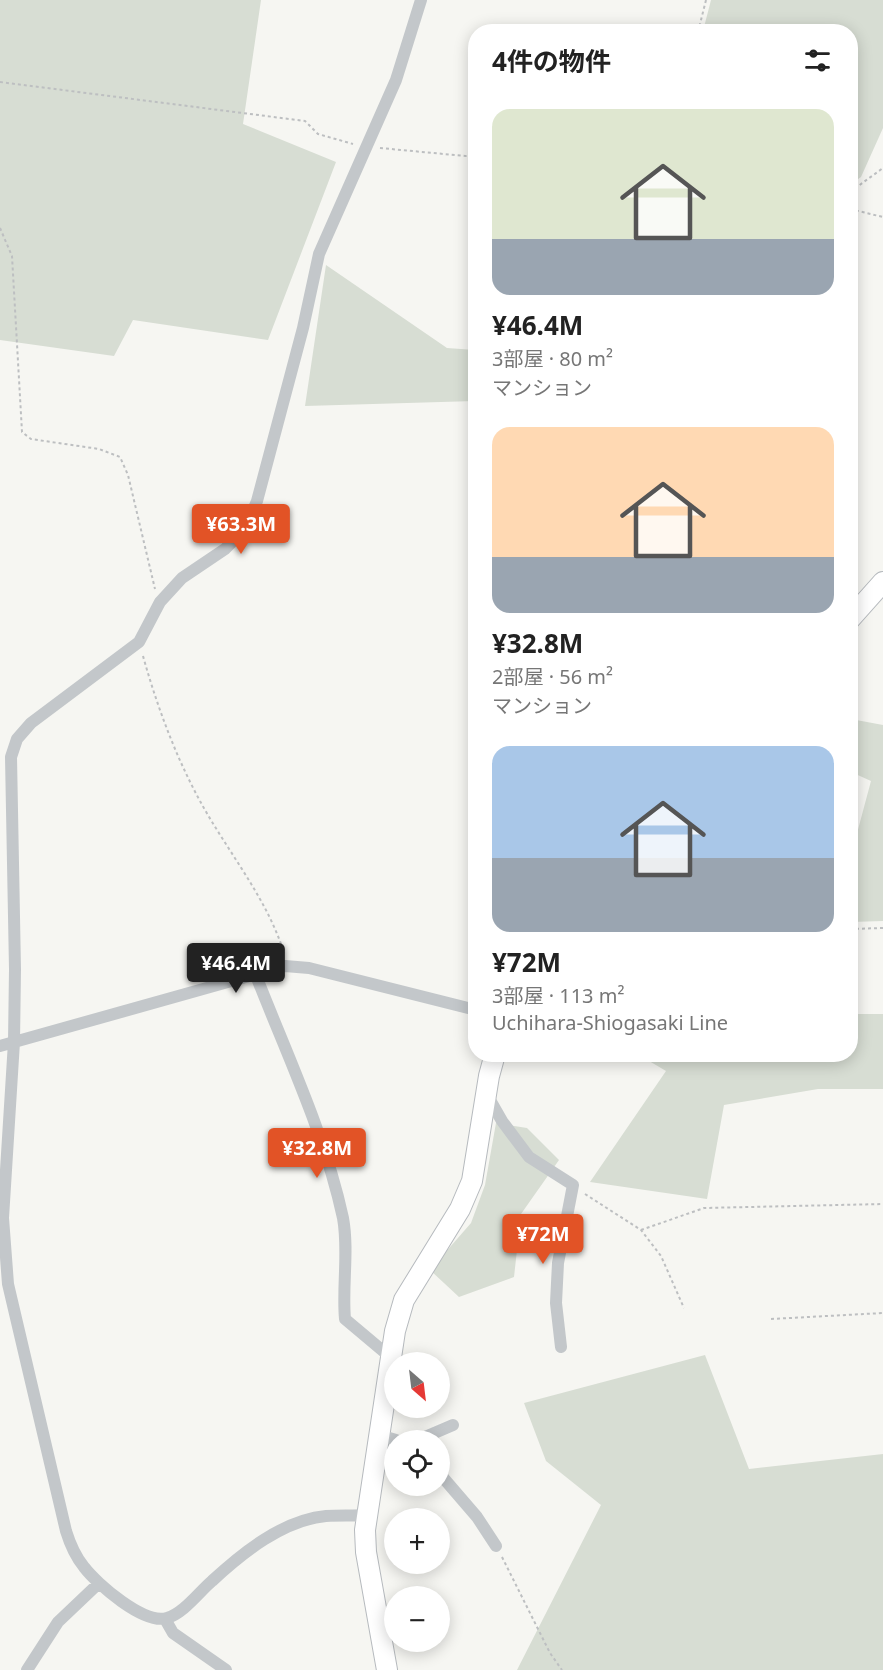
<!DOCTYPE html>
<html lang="ja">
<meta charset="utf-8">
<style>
body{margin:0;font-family:"Noto Sans","Noto Sans JP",sans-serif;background:#f2f2f2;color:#222;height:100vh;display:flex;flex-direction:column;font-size:22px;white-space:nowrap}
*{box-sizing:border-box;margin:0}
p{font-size:20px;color:#767676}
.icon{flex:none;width:33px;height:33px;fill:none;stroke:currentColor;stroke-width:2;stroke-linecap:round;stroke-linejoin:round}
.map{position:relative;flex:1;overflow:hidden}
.sheet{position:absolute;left:468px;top:24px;width:390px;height:1038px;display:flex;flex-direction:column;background:#fff;border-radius:24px;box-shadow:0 3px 15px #0003}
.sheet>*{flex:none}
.needle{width:39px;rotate:152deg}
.buttons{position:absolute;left:384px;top:1352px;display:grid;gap:12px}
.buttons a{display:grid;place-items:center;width:66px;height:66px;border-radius:50%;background:#fff;box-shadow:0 3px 15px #0003;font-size:30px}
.price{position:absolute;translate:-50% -51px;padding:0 14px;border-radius:6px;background:#e25326;color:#fff;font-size:20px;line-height:39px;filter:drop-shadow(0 2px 3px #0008)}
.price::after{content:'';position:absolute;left:50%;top:36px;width:18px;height:14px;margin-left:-9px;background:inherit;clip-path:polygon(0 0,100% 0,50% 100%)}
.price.current{background:#222;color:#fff}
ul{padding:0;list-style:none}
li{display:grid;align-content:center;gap:12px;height:318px;padding:0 24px}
li span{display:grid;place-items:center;height:186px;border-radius:18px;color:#555}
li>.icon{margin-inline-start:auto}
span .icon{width:108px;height:108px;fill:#fffc;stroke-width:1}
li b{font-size:26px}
h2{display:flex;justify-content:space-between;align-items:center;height:72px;padding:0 24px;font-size:26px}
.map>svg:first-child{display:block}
</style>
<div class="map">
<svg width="883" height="1670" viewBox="0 0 883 1670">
<rect width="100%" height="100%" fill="#f6f6f2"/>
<!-- green -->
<path fill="#d7ddd3" d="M0,0H261L243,124L336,162L268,340L133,320L114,356L0,340Z
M711,0H883V128L861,177L851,184L850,32L703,31Z
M326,265L447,348L475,350V401L305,406Z
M851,719L883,725V921L851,922V837H856L871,781L851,772Z
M851,1014H883V1089H818L724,1105L707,1199L590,1182L666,1071L639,1055L850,1054Z
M496,1123L527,1128L559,1160L521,1214L514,1277L459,1297L430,1270L471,1223L485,1185Z
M705,1355L749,1469L883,1454V1670H517L601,1505L546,1461L524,1403Z"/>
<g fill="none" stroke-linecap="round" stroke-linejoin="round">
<defs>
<path id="primary" d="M850,619L883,582
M387,1670L366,1552L365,1530L395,1331L404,1300L460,1209L472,1181L489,1076L495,1054"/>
</defs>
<!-- primary casing -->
<use href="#primary" stroke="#b6babe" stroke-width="22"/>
<!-- path -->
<path stroke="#bdbfc1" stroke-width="2" stroke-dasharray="3 3" stroke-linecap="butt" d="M698,32L706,0
M0,82L305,121L318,134L353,144
M380,148L476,157
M850,192L883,168
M850,209L883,217
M0,228L12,256L22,432L31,439L99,449L120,457L128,475L155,589
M143,656C157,706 175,755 200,801C227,851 267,898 284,953
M850,929L883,928
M585,1194L641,1230L661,1256L684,1308
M641,1230L704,1208L883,1204
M771,1319L883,1313
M502,1557L550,1653L562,1670"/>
<!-- minor -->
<path stroke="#c3c7ca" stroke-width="12" d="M255,973C286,1053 325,1134 343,1218C349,1251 342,1286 345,1319L389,1356
M0,1046L285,966L309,968L476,1010
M486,1093L502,1121L529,1157L573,1185L558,1263L556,1303L561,1347
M379,1435L396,1440
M418,1440L453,1425
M440,1474L477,1517L496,1546
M367,1515C353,1516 339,1515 326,1516C283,1520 242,1553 212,1581C199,1592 184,1613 167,1618C144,1625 97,1584 84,1567C75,1556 70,1544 66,1531L8,1284L3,1218L14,1042L15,969L11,757L17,739L31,723L139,642L160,602L182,578L225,549L245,529L257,501L303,328L319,254L396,80L421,0
M165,1619L173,1633L226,1670
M27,1670L58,1622L98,1584"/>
<!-- primary -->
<use href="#primary" stroke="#fff" stroke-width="20"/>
</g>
</svg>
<div class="buttons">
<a><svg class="needle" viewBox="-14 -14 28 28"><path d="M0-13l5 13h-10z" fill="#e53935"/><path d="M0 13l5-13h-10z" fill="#767676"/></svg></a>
<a><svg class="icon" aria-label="locate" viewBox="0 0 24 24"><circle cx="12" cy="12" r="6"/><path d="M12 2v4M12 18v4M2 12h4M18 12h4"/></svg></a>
<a>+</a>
<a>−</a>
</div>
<b class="price" style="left:241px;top:555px">¥63.3M</b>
<b class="price current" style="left:236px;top:994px">¥46.4M</b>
<b class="price" style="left:317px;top:1179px">¥32.8M</b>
<b class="price" style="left:543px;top:1265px">¥72M</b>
<section class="sheet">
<h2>4件の物件<svg class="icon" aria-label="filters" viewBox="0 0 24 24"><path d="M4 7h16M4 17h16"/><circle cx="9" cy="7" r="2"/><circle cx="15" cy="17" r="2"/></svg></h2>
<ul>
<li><span style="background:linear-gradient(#dfe7d0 70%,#9aa5b1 0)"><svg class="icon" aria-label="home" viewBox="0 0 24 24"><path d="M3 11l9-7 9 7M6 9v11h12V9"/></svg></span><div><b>¥46.4M</b><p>3部屋 · 80 m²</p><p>マンション</p></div></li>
<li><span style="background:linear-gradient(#ffd9b3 70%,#9aa5b1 0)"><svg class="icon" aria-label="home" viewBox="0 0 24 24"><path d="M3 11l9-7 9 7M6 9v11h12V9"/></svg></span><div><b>¥32.8M</b><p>2部屋 · 56 m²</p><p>マンション</p></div></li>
<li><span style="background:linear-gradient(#a9c7e8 60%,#9aa5b1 0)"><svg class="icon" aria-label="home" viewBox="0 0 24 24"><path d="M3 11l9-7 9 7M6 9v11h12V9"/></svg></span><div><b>¥72M</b><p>3部屋 · 113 m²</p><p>Uchihara-Shiogasaki Line</p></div></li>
</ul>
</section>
</div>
